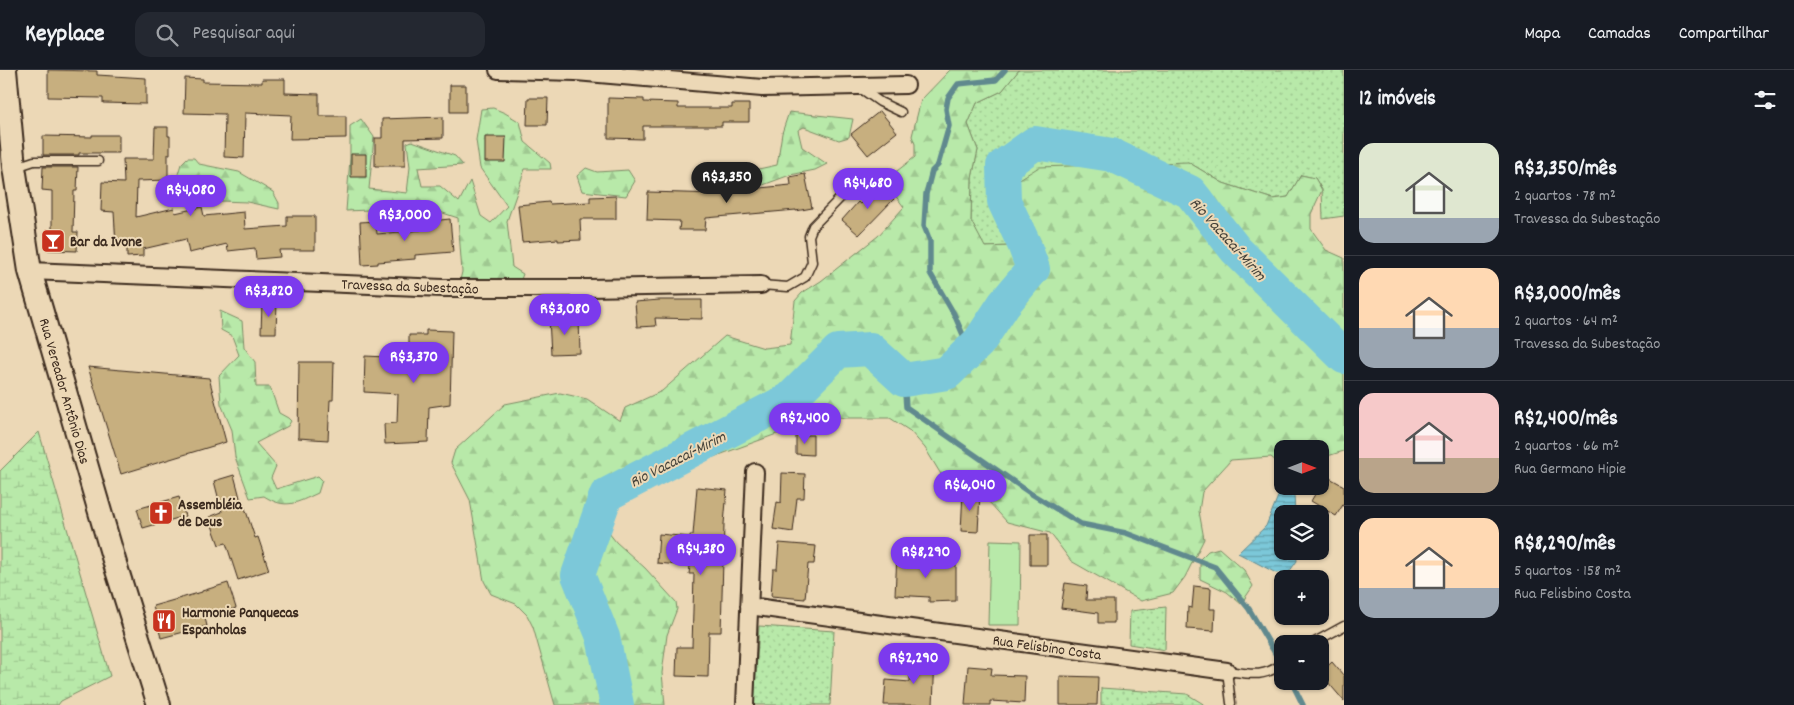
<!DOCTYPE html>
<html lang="pt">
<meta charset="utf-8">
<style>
body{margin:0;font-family:Dekko,sans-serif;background:#242831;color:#f1f3f6;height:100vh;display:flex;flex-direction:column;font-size:19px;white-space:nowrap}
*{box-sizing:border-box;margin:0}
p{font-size:16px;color:#9ea1a6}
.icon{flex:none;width:28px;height:28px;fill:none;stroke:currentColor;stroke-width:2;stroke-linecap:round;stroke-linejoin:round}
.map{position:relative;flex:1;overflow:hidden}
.panel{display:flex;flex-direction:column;background:#171b24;width:450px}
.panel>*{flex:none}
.needle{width:32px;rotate:90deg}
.fabs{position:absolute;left:1274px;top:370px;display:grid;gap:10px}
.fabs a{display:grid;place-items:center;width:55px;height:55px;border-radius:10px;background:#171b24;box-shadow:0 1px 4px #0004;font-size:25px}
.price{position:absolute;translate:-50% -42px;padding:0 11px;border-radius:18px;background:#7c3aed;color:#fff;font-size:16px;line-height:32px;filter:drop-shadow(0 1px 2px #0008)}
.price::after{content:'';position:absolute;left:50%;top:30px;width:15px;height:11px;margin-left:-8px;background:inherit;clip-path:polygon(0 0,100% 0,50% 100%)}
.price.current{background:#222;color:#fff}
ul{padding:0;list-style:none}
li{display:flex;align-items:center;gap:15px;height:125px;padding:0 15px}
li+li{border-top:1px solid #363941}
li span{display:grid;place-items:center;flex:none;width:140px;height:100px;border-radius:15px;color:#555}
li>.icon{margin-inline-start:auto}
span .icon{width:60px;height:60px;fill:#fffc;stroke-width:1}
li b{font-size:21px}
h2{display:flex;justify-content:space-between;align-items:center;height:60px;padding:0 15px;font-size:21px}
header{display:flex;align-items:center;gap:30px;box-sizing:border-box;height:70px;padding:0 25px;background:#171b24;border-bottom:1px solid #363941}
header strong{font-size:24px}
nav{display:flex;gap:28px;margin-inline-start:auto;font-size:18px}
.search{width:350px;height:45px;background:#242831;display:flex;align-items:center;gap:12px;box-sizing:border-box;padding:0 18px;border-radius:15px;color:#9ea1a6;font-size:19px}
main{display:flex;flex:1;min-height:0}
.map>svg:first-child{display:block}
</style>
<header>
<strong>Keyplace</strong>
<div class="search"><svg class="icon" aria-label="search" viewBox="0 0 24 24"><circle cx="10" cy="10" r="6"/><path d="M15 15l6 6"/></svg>Pesquisar aqui</div>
<nav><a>Mapa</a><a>Camadas</a><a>Compartilhar</a></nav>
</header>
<main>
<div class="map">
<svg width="1344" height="635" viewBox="0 0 1344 635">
<defs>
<pattern id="grass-dots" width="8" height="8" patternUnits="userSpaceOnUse" patternTransform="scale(1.25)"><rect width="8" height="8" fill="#b8e9a9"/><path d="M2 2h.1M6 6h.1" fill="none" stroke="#9fc891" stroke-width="1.8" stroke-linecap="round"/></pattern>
<pattern id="forest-firs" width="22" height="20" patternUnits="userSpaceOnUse" patternTransform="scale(1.25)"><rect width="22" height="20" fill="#b8e9a9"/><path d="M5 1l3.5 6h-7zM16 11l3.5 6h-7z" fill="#9fc891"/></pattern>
<pattern id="wetland-marsh" width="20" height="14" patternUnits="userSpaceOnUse" patternTransform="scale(1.25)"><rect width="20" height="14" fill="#b8e9a9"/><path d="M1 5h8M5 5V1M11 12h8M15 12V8" fill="none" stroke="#9fc891"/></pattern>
<pattern id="water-rules" width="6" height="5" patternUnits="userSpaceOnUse" patternTransform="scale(1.25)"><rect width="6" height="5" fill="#7bc8d9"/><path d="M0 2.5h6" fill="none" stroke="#66a3af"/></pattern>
</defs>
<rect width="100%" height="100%" fill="#ecd8b6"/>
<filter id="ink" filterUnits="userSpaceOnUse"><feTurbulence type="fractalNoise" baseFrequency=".02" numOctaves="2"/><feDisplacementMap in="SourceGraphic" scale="10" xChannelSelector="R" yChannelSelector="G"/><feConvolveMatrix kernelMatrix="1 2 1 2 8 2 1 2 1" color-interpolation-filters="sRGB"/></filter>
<g filter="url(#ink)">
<!-- grass -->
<path fill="url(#grass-dots)" stroke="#7a8a64" d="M1019,0H1344V146L1323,149L1322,120L1315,108L1301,105L1288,127L1273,129L1223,113L1188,92L1011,176L984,177L971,151L972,108L978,80L968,54L977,33L1002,21Z
M1166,537L1165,580L1129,574L1130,541Z
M759,556L834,561L830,635H754Z
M1101,618L1187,624L1205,635H1101Z"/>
<!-- forest -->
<path fill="url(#forest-firs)" stroke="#7a8a64" d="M950,0H1019L1002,21L977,33L968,54L978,80L972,108L971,151L985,177L1011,176L997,123L1039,97L1188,92L1223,113L1273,129L1288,127L1301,105L1315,108L1322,120L1311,144V159L1326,180L1344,188V381L1324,387L1320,407V379H1282V396L1271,387L1231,390L1202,422L1199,441L1204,469L1185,507L1173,523L1141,531L1071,491L1050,463L1007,452L989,432L980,418L942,406L925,378L910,361L890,348H846L824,345L807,353L708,389L596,412L587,435L616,472L645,498L676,532L677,539L667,565L662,603L665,635H555L533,557L527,545L516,534L491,524L484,511L470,430L451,393L455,380L505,334L560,323L587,329L620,351L625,338L662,321L725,266L764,278L790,275L795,231L802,223L821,211L878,166L904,137L884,111L915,87V74L912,66L921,30Z
M493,38L505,43L520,52L525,72L550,93L551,99H525L507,151L512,197L523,204L520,212L460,210L462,202L458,148L437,141L412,138L346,141L350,88V56L361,49L374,67L369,119L407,123L410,97L407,73L412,71L455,86L463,95L418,98L422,116H440L459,132L470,111L481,146L491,153L507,136L480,98L476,70L481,39Z
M789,42L853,49L849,67L839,70L804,57L798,60L802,77L827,94L815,100L790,105L763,115L712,122L710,120V115L722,107L777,95L782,63Z
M187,88H194L199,94L239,102L273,122L279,133V139L247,132L220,131L200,125L178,104L181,94Z
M586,98L597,102L628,100L635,111L626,126L582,121L577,106Z
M220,241L242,251L244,277L255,292L256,317H270L279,343L288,348L291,351L288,356L256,373L276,396L271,408L276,419L318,406L322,410L318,423C296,433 286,440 264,426L250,428L235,387L232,360L221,334L219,306L239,285L232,266L221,260Z
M1219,478L1244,500L1253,516L1241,534L1227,522L1200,509V489L1208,481Z"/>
<!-- wetland -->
<path fill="url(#wetland-marsh)" stroke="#7a8a64" d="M39,362L110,606L61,631L58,635H0V401Z"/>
<!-- green -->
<path fill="#b8e9a9" stroke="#7a8a64" d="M990,470L1021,471L1020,555H988Z"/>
<!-- water -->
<path fill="url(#water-rules)" stroke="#61898e" d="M1281,419L1294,424L1295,444H1282V481H1296L1297,491L1289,502L1276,503L1238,483L1266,456Z"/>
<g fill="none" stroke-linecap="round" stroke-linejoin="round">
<!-- stream -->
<path stroke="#61898e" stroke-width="5.5" d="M970,281L954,244L930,203V171L924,156L926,124L932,101L938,95L949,56L946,39L948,28L958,14L996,10L1005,0
M904,310L906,337L1030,423L1081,454L1126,463L1215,497L1249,539L1282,595
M1291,611L1303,635"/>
<!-- river -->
<path stroke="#7bc8d9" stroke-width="34" d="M617,635L603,567L578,505L606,425L790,329L838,281L870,279L904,310L947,303L979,272L1004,234L1033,199L1024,174L1004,131L1003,96L1035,73L1112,85L1190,122L1236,180L1344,287"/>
</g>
<!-- building -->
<path fill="#c7af7f" stroke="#3b2a1e" d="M48,0L97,1V5L146,8V34L103,33V28L48,27Z
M185,8L203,9V12L262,13V9H285V23L319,24V46H346V68L290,69L291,45L245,43L244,88L224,87L225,44L184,43Z
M450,15H466V42H450Z
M528,28H548L547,55H527Z
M608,28L644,29V32L678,33V38H732V34H749V52H722V56H643V69L608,68Z
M880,41L897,62L868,85L851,64Z
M443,47V68L405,69V96H375V68H382V49Z
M155,57H168V66H170V84H168V110L137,111L136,147L174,138L175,143L202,137L204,146L244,142L245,159L287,156V146H315V180H279L280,187L256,189L255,178L228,181L227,174L189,183L186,169L143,179V186L127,187V175H116L114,142L101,141L102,112L124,113L123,89H154Z
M92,65H119V83H79V85H43V66L92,67Z
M485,67H506L505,92H485Z
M351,84H366V107H351Z
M43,97H78L77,121H74L73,162H78L77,181L48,180L49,162H52V121L42,120Z
M805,104L812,138L796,141V140L706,148L705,160H679L680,151L647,150L648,122L719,124L718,122L791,115L790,107Z
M880,115L894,129L859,165L842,150L858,132L860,134Z
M616,126V149H580L581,170L558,171V169L522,172L518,135L549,132L550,134L590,132V127Z
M450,149L453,182L415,185V189L378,192V194L362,195L360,152L376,151L377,164L421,160V152Z
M659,230H702V249L655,248L656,256L637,257L635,232Z
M262,232H277L276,263H261Z
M579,247L580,283L551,284L549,249Z
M426,260L452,261L450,334L429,337L428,372L385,374L384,354L397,353L398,324L364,322L365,286L409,288V265H426Z
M299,292H334L333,330H330L328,370L298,368Z
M88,297L209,308L226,372L121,404Z
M796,365H813V385L796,384Z
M782,403L805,404L804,428H797L793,462L773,459L777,432L781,433Z
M234,405L242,435H244L255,468L258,467L269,500L238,510L226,473L219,475L209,447L222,442L214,411Z
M1326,406L1344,416V433L1336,446L1311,431Z
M697,417L727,420L724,454L721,562H709L708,607L676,606L677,577H692L694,504H689L690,496L657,493L659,464L690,467V465H693Z
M963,422L980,423L978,462L961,461Z
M179,427L185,446L143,458L137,439Z
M1030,465H1047V495H1030Z
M779,473L816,476L814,494H808L805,529L771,526L773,499H777Z
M897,485L917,486V491L956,490V531L929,532V527L895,525Z
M228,513L236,538L205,548L207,556L161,568L153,536L202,522V521Z
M1065,513L1087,516L1086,530H1114V553H1098V543L1061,538Z
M1194,516L1211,518L1210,539H1215L1214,561L1187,559L1188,537L1192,538Z
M910,587H935L933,635H884L886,610L910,612Z
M1332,592L1344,606V631L1320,603Z
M968,596L992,598L991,605L1025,606L1024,633L990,631V635H965Z
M1060,606L1098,607L1097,635H1060Z"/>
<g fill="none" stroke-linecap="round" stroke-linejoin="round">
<defs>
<path id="lane" d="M860,18L880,32L901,42
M16,97L34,91H98
M761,215L788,217L805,207L812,192L809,166L813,156L851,117
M1311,574L1344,556
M1231,633L1227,601C1250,604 1263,608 1282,594"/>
<path id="street" d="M498,0L576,2L762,18L906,15
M30,201L443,218H587L761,215
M749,536L1227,601
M745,635L755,402"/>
<path id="secondary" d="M5,0L14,97L30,201L116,497L159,635"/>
</defs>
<!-- lane casing -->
<use href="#lane" stroke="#3b2a1e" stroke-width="11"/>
<!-- street casing -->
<use href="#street" stroke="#3b2a1e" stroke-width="20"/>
<!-- secondary casing -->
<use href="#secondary" stroke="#3b2a1e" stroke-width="26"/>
<!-- lane -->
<use href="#lane" stroke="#ecd8b6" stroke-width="8"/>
<!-- street -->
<use href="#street" stroke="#ecd8b6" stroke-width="16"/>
<!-- secondary -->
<use href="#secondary" stroke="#ecd8b6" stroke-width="22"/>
</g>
</g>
<!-- icons -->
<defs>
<symbol id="bar-square" viewBox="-11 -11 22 22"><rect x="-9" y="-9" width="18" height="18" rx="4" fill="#c8321e" stroke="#ecd8b6"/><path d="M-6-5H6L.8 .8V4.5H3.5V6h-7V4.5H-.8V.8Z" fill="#fff"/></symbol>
<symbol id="church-square" viewBox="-11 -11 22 22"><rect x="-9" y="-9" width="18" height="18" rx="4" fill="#c8321e" stroke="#ecd8b6"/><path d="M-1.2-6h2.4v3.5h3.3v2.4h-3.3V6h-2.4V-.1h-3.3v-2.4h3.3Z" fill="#fff"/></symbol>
<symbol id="restaurant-square" viewBox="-11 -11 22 22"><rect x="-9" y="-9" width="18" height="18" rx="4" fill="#c8321e" stroke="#ecd8b6"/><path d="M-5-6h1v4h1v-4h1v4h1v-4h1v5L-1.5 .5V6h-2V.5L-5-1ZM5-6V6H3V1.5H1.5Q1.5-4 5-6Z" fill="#fff"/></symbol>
</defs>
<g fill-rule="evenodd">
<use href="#bar-square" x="39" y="157" width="28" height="28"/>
<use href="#church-square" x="147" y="429" width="28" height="28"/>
<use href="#restaurant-square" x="150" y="537" width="28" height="28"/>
</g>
<g text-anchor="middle" stroke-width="4" stroke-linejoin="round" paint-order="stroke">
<!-- poi labels -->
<g font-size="15" font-weight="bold" fill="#3b2a1e" stroke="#ecd8b6" text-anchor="start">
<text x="70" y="176">Bar da Ivone</text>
<text x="178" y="439">Assembléia<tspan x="178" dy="17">de Deus</tspan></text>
<text x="182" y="547">Harmonie Panquecas<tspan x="182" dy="17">Espanholas</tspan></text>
</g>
<!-- street labels -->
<g font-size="15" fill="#3b2a1e" stroke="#ecd8b6">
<text transform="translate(410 216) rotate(2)" y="5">Travessa da Subestação</text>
<text transform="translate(65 321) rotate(74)" y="5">Rua Vereador Antônio Dias</text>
<text transform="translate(1047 577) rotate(8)" y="5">Rua Felisbino Costa</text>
</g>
<!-- water labels -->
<g font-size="16" font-style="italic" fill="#45423a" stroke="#ecd8b6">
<text transform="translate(1229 168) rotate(48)" y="6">Rio Vacacaí-Mirim</text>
<text transform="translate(677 388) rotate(-27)" y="6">Rio Vacacaí-Mirim</text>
</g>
</g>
</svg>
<div class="fabs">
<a><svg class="needle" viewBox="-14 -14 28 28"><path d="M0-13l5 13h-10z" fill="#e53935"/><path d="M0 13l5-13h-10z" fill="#9ea1a6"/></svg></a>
<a><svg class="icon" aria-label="layers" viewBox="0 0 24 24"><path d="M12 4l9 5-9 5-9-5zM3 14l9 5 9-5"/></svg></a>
<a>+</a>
<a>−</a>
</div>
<b class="price current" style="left:727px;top:134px">R$3,350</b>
<b class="price" style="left:868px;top:140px">R$4,680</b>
<b class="price" style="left:191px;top:147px">R$4,080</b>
<b class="price" style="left:405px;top:172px">R$3,000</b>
<b class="price" style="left:269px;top:248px">R$3,820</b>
<b class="price" style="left:565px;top:266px">R$3,080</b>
<b class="price" style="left:414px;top:314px">R$3,370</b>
<b class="price" style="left:805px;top:375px">R$2,400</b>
<b class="price" style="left:970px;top:442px">R$6,040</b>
<b class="price" style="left:701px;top:506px">R$4,380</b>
<b class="price" style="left:926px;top:509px">R$8,290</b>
<b class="price" style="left:914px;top:615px">R$2,290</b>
</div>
<section class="panel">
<h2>12 imóveis<svg class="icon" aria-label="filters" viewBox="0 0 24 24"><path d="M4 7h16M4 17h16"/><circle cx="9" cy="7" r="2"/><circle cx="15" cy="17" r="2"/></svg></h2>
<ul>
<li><span style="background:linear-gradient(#dfe7d0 75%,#9aa5b1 0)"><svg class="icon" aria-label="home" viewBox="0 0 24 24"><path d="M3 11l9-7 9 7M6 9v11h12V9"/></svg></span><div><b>R$3,350/mês</b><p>2 quartos · 78 m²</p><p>Travessa da Subestação</p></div></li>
<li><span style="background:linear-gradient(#ffd9b3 60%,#9aa5b1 0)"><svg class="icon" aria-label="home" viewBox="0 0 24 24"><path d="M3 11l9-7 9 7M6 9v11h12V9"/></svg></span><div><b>R$3,000/mês</b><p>2 quartos · 64 m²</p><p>Travessa da Subestação</p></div></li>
<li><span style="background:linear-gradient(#f6c9c9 65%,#b9a48a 0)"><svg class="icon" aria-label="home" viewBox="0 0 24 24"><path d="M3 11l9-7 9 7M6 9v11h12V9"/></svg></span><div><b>R$2,400/mês</b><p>2 quartos · 66 m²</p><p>Rua Germano Hipie</p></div></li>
<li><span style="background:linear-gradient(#ffd9b3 70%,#9aa5b1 0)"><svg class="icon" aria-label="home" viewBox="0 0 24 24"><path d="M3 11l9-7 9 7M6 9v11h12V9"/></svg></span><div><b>R$8,290/mês</b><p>5 quartos · 158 m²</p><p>Rua Felisbino Costa</p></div></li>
</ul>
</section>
</main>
